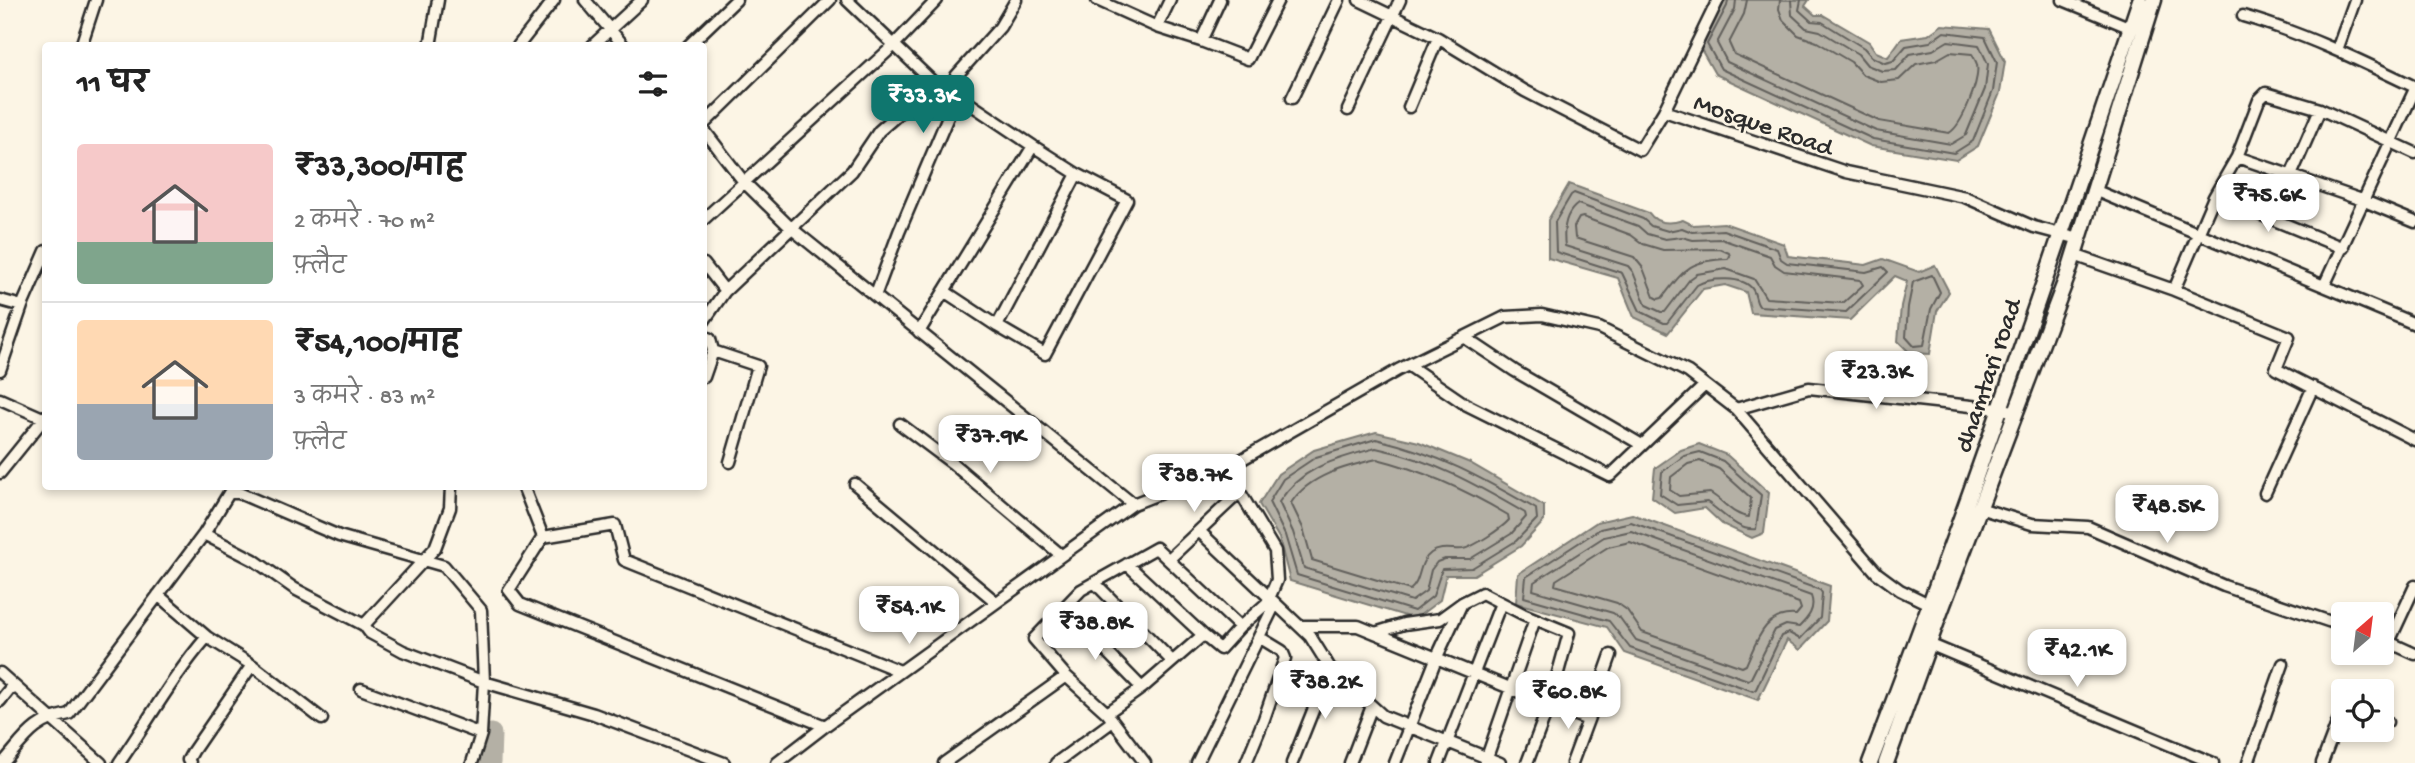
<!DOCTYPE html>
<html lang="hi">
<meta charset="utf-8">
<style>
body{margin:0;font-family:"Gochi Hand","Playpen Sans Deva",sans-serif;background:#f2f2f2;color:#222;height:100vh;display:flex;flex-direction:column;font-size:26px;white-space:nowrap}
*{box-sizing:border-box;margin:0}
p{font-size:23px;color:#767676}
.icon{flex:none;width:38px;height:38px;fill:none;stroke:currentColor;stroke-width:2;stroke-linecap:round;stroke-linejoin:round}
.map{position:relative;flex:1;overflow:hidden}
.drawer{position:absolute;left:42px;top:42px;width:665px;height:448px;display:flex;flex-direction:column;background:#fff;border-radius:7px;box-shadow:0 4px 10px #0003}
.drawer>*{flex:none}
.needle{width:46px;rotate:28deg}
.controls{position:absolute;left:2331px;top:602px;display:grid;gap:14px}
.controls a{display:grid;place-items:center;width:63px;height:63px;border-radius:7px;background:#fff;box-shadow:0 4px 10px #0003;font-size:35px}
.price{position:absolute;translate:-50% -60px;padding:0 16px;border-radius:14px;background:#fff;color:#222;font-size:23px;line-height:46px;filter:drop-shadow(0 2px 4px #0008)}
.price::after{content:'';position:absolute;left:50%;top:42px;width:21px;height:16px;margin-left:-10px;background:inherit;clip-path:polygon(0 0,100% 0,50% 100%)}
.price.active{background:#0f766e;color:#fff}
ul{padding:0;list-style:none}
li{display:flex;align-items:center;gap:21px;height:175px;padding:0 35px}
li+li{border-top:2px solid #e0e0e0}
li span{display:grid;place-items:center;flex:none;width:196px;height:140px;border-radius:7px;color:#555}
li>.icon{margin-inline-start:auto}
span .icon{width:84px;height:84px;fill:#fffc;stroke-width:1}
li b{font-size:30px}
h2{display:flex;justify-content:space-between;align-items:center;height:84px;padding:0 35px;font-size:30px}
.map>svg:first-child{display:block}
</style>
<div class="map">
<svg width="2415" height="763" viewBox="0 0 2415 763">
<rect width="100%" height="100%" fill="#fcf5e5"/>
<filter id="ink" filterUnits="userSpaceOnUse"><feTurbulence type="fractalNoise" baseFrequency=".0143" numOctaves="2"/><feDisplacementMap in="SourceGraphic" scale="14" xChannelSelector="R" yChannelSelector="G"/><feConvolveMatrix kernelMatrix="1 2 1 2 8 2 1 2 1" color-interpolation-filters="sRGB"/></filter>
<g filter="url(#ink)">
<!-- water -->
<path fill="#b4b0a5" stroke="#7d7b74" stroke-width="2" d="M1722,0H1809L1805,6L1815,15H1823L1869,42L1876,52L1888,57L1901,39L1928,35L1942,25L1989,29L2005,61L2000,93L1978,146L1956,160L1871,146L1715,74L1698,44Z
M1569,184L1649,213C1657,225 1670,224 1683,220L1693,225L1724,223L1784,244L1788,256L1866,265L1883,259L1919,272L1935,265L1949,292L1937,311L1930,354L1910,353L1898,341L1901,306L1907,281L1895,276L1850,320L1751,313L1746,292L1725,285L1703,289L1668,333L1634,317L1618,278L1548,258V220Z
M1376,432L1419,442L1470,463L1544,506V521L1521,546L1474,575H1446L1440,600L1415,619L1290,581L1279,538L1259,504L1278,474L1314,450Z
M1699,444L1727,455L1769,493L1764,533L1752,538L1722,524L1705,508L1675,513L1652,497L1655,468L1681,450Z
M1632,514L1830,586L1827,621L1800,650L1787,640L1758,700L1625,653L1607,627L1516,603L1518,574L1597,522Z"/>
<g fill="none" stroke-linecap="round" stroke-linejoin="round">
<!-- shore -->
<path stroke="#62605c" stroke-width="2" d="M1728,0L1727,6L1707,44L1721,69L1873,139L1954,153L1973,141L1993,91L1997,62L1985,37L1944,32L1930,42L1906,46L1893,61L1885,63L1872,57L1864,48L1822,22L1811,21L1799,10L1801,0
M1736,0L1735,9L1717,43L1727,62L1876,131L1951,144L1966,135L1985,89L1988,64L1979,45L1948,41L1933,50L1910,54L1896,70L1882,71L1867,65L1858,54L1820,31L1806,28L1792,15L1791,0
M1747,0L1744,14L1729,43L1734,54L1879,121L1949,133C1962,126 1980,80 1977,65C1977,63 1973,56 1972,54L1950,52L1936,60L1916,64L1899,80L1881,82L1863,75L1851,62L1817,42L1798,35L1783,20L1779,9L1780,0
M1574,193L1643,219L1651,226L1668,231L1682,228L1692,232L1723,230L1777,249L1781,259L1787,263L1866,272L1883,267L1888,272L1846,312L1759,306C1755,301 1756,295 1753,290C1744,275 1709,278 1697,285L1667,323H1664L1640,311L1622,273L1556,252L1555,222L1571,195Z
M1578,204L1638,226L1647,234L1665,239L1682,237L1693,240L1721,239L1770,256L1775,265L1784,271L1860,280L1863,285L1843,303L1766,298L1754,279L1726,269L1697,274L1690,279L1665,312H1661L1646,305L1633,272L1628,266L1565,246C1563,230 1565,213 1578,204Z
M1583,217L1631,235L1643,244L1663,250L1720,249L1729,253L1730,256L1728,259C1689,260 1684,270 1662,298L1658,299L1654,297L1643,268L1634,257L1575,238L1574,227L1579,218Z
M1932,275L1940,292L1931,309L1924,345L1914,346L1906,337L1908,307L1913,282Z
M1376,439C1439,454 1480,477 1536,509L1537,519L1516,541L1472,568L1442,569L1433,596L1414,611L1297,575L1285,535L1269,502L1283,479L1316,457Z
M1376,448C1433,460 1475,484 1525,513L1526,517L1511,534L1470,559H1445L1437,562L1431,570L1426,591L1412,601L1304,568L1293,532L1279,502C1302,466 1337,459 1376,448Z
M1700,452L1723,461L1761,495L1756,529C1738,532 1721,511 1707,502L1677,505L1660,494L1662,472L1684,456Z
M1377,459C1425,471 1466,490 1508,515L1509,520C1502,528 1474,547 1463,549C1452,550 1441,546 1431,553C1417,563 1422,581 1410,590L1312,560L1303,528L1291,503C1309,475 1347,466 1377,459Z
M1700,461L1719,469L1751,498L1749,517C1733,516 1724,501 1710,493L1679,496L1670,490L1671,477L1688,464Z
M1631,522L1820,590L1822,593L1820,618L1800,639L1789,633L1781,636L1756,689L1753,691L1630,648L1609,621L1524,597L1526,577L1600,529Z
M1631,531L1811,596C1816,609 1808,618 1799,627L1786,625L1775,630L1751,678L1748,680L1636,640L1620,618L1613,613L1533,590L1534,582L1604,537Z
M1630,542L1799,603L1801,609L1796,615C1764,612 1757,641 1746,665L1742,667L1642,632L1627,610L1617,603L1555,585L1556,580L1608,547Z"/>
<!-- river -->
<path stroke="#b4b0a5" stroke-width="21" d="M490,763L491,734"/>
<defs>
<path id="minor" d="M585,0L624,46
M847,0L934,83L954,91
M1097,0L1157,27L1201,41L1248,59L1278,0
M1359,0L1438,38L1525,91L1640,150L1664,111L1846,172L1965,197L2034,227L2079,239
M2063,0L2131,28
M2243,16C2303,33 2359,60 2415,87
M1157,27L1170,0
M1201,41L1220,0
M81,46L96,0
M430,46L438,0
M518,46L554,0
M592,46L642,0
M688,46L736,0
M2337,50L2355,0
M954,93L1033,146
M1292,98L1339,0
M1409,107L1438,38
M2320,109L2272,219L2343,248
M1348,110L1400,0
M1664,111L1718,0
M704,124L830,0
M704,130L744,182L791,228L1133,504
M2237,157L2362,200L2415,222
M2094,190L2415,324
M2214,197L2272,219
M704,219L890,49L937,0
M2074,255L2174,290L2289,337L2276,369L2415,440
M704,264L725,291L852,171L879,131L934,83
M2324,286L2415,89
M2174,290L2214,197L2237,157L2259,100L2266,93L2320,109L2415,153
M875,296L899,232L952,107L956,76L1000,27L1016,0
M0,300L22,306
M704,321L725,291
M997,326L1045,354L1127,200L1077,174
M919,332L1033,146L1077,174L997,326L944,291
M704,336L710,339L713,351L758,366L730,462
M1464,337L1515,371L1642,445
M1408,365L1465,404L1610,476L1705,385
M0,370L22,306L46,251
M704,377L713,351
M0,399L43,418
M1736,409L1809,388L2016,411
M900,424L952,463L1061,555
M0,473L46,416
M855,484L996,602
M523,486L543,537L615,525L624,560L900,671
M2265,493L2313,387
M1979,508L2032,524L2088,527L2224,586L2343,626
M1199,531L1310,636L1330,668L1383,716L1500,763
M204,534L254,560L295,589L364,625L370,633L403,651L484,682L594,714L724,763
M543,537L509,590L520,604L825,726
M1169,559L1240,492
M1127,564L1203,635
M1095,583L1172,661
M158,595L207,637L252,665
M1064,608L1142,688L1107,713
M364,625L435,548L450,508L451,486
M1301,626H1358L1588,720L1572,763
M1375,633L1404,624L1440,619L1462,603
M2382,639L2415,654
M2389,642L2415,586
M1929,644L2213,763
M0,673L101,763
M1142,688L1203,635L1220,649L1240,627
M361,689L481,734
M0,701L12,686
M2382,719L2387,722
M1588,720L1611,655
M3,763C26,737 33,721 69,714L204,534L229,493H239L339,536L444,566L481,610L484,682L481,734L472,763
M119,763C148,721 174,675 207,637
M190,763L188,760L193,751L252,665L322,719
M777,763L825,726L1133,504L1232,465L1398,370L1505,317L1542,315L1599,328L1688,372L1736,409L1877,573L1900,590L1935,607
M944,763L1066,676
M1056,763L1113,721
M1145,763L1107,713L1066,676L1034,639L1081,590L1156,548L1240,627L1267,603L1277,580L1275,551L1225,467
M1197,763L1275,604
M1246,763L1264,719L1285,658L1282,651L1259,637
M1292,763L1330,668
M1350,763L1372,706
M1395,763L1436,659L1462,603L1482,593L1523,614L1569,633L1549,705L1527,763
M1439,763L1501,603
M1485,763L1535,619
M2248,763L2283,664
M2322,763L2343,708"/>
<path id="secondary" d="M1870,763C1967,511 2054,256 2140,0
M1886,763L1941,610L2067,277L2154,0"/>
</defs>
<!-- minor casing -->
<use href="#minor" stroke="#2b2b2b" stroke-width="15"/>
<!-- secondary casing -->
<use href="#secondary" stroke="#2b2b2b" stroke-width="19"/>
<!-- minor -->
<use href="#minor" stroke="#fcf5e5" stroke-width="10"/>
<!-- secondary -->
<use href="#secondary" stroke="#fcf5e5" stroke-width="14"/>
</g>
</g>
<g text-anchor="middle" stroke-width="5" stroke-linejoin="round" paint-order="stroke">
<!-- street labels -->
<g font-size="26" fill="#2b2b2b" stroke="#fcf5e5">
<text transform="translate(1764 123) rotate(19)" y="9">Mosque Road</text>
<text transform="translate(1986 375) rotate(-71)" y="9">dhamtari road</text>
</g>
</g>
</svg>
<div class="controls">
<a><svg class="needle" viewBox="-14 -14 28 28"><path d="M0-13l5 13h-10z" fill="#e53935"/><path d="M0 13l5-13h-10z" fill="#767676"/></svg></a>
<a><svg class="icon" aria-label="locate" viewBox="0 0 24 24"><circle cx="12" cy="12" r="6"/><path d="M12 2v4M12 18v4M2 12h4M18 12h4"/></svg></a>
</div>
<b class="price active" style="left:923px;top:135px">₹33.3K</b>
<b class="price" style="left:2268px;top:234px">₹75.6K</b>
<b class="price" style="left:1876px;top:411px">₹23.3K</b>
<b class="price" style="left:990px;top:475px">₹37.9K</b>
<b class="price" style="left:1194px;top:514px">₹38.7K</b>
<b class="price" style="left:2167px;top:545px">₹48.5K</b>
<b class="price" style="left:909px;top:646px">₹54.1K</b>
<b class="price" style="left:1095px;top:662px">₹38.8K</b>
<b class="price" style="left:2077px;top:689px">₹42.1K</b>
<b class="price" style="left:1325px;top:721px">₹38.2K</b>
<b class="price" style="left:1568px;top:731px">₹60.8K</b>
<section class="drawer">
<h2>11 घर<svg class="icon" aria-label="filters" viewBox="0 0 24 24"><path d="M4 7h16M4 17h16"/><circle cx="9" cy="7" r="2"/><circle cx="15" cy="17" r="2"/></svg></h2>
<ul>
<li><span style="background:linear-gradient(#f6c9c9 70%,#7fa58c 0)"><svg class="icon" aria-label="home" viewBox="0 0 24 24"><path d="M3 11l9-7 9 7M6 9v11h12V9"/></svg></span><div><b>₹33,300/माह</b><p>2 कमरे · 70 m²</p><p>फ़्लैट</p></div></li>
<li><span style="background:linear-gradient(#ffd9b3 60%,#9aa5b1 0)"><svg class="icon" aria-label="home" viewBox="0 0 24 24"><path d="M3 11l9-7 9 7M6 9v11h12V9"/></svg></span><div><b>₹54,100/माह</b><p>3 कमरे · 83 m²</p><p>फ़्लैट</p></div></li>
</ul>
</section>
</div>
